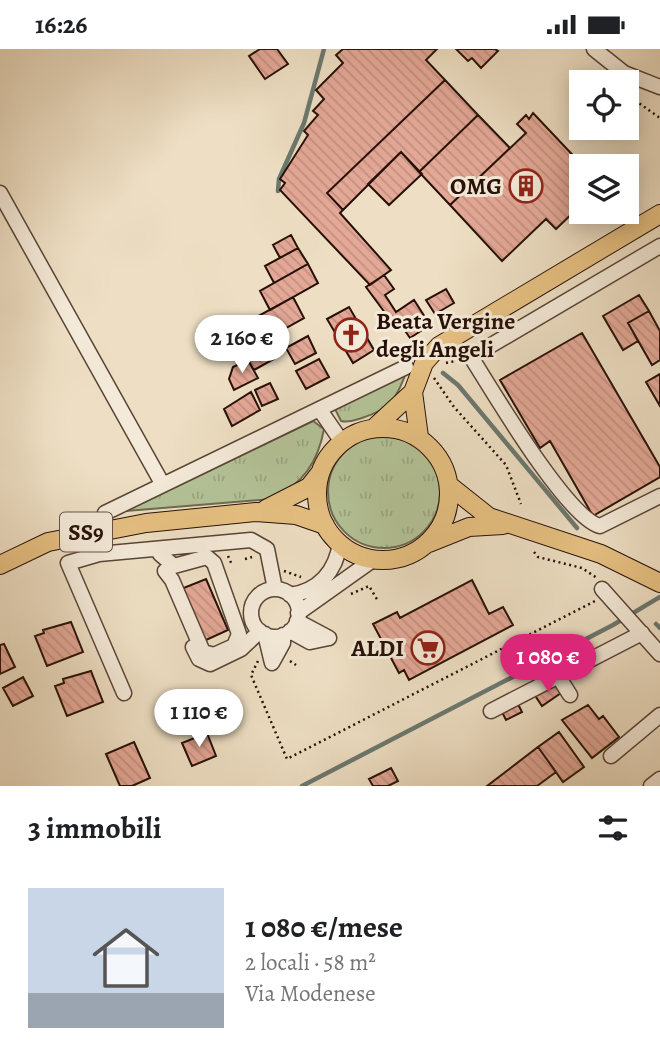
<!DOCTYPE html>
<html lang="it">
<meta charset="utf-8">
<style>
body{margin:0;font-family:Alegreya,serif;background:#f2f2f2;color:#202124;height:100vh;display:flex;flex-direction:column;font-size:26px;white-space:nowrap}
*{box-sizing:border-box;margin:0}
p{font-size:23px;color:#757577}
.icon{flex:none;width:38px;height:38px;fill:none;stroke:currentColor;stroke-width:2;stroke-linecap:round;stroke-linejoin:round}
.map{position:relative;height:737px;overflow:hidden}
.sheet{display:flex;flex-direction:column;background:#fff;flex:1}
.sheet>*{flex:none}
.tools{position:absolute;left:569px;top:21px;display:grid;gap:14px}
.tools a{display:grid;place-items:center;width:70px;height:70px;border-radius:0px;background:#fff;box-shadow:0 4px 18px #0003;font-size:35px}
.price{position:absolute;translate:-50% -60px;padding:0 16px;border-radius:24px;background:#fff;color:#222;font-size:23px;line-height:46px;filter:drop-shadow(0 2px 4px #0008)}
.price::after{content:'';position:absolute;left:50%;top:42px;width:21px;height:16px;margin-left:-10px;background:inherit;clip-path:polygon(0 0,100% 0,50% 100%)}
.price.selected{background:#db2777;color:#fff}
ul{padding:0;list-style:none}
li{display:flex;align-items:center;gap:21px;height:175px;padding:0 28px}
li+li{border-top:2px solid #e0e0e0}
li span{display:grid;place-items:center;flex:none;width:196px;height:140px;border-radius:0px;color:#555}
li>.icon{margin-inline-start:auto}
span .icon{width:84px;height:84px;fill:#fffc;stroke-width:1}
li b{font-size:30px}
h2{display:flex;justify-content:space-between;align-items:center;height:84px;padding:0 28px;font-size:30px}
.status{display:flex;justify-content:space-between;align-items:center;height:49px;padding:0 35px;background:#fff;direction:ltr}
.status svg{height:19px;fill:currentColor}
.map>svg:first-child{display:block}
</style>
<div class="status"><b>16:26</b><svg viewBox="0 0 49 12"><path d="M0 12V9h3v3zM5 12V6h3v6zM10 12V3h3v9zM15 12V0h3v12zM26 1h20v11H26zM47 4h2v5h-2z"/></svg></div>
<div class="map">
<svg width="660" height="737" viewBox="0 0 660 737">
<defs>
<pattern id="grass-tufts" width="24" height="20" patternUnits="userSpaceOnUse" patternTransform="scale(1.75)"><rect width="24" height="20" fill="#b4c398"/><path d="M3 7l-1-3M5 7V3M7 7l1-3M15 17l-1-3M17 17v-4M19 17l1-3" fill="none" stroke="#9ba682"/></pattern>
<pattern id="building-back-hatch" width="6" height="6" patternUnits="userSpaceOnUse" patternTransform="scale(1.75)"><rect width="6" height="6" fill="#e4a897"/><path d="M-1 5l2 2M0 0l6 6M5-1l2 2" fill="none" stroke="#c49081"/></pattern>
</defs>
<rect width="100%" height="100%" fill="#eedfc4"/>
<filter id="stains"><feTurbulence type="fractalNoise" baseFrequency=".00286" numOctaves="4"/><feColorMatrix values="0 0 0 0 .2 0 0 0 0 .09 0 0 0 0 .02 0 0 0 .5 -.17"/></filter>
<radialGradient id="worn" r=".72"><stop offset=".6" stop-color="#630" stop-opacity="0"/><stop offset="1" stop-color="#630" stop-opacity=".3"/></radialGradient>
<!-- grass -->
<path fill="url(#grass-tufts)" stroke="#6e6a50" stroke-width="2" d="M406,324C395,351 392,359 362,369C355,371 349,374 341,372L335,360Z
M313,372L324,380C318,413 303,435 272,450L126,462Z
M328 443a56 56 0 1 1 112 0a56 56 0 1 1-112 0Z"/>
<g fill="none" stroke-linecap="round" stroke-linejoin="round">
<!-- stream -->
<path stroke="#6b786f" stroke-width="4.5" d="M278,142L279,130L304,74L324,0
M443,324L458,336L577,479
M656,575L660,579
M302,737L613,576L660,548"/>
</g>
<!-- building -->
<path fill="url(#building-back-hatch)" stroke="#271007" stroke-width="2" d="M260,0H277L288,15L265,30L249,7Z
M343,0H437L426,11L445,31L327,144L343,161L340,164L391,221L370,236L280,141L285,134L280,130L308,86L304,82L318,66L313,62L324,50L316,41L343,14L336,6Z
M456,0H495L498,2L481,19L472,9L468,12Z
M445,31L478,66L419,123L401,103L343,161L327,144Z
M533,64L583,117L581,156L556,180L546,170L502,212L450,156L526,84L517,75L526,66L529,70Z
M478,66L510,99L450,156L419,123Z
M401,103L422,125L389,156L368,135Z
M291,186L298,199L280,209L273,196Z
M298,199L308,215L274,234L265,217Z
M308,215L318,234L270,261L260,242Z
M384,226L394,240L385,246L396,263L414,251L430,276L410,289L399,273L394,276L366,238Z
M446,240L454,254L435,265L426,251Z
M639,246L649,262L628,274L638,292L623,301L603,267Z
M293,248L304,269L261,293L249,272Z
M349,258L374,301L353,314L327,270Z
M649,262L660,282V311L652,316L628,274Z
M249,272L257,286L238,297Z
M582,284L660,418V428L593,467L550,392L540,399L500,331Z
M257,286L274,310L254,321L238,297Z
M308,287L316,304L295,315L286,299Z
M319,310L329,328L306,340L296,322Z
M248,311L258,329L234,341L229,330L233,318Z
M660,325V357L646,333Z
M270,334L278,350L262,357L255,341Z
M251,343L260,361L232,377L224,360Z
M206,530L228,581L204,592L181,540Z
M472,531L489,565L503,558L513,576L409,631L404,621L399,624L373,575L397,563L400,569Z
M71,573L83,603L47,617L35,587L44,584L43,581Z
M4,595L15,618L0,625V596Z
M91,622L103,653L67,667L55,637L64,634L63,630Z
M23,628L33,647L13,657L3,639Z
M554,633L561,644L542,657L534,645Z
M517,653L522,663L506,671L501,661Z
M588,656L599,670L603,667L619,688L592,709L562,671Z
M559,683L584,718L563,733L538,698Z
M207,684L216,707L192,717L182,694Z
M134,693L150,729L132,737H120L106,705Z
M538,698L556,723L537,737H487Z
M391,719L398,732L388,737H373L369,730Z"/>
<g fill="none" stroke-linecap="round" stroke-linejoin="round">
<defs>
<path id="minor" d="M594,0L624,24L660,38
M0,144L163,436
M660,197L471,308C492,341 567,469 600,477L660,447
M320,361L342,393
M105,464L406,318
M160,505L174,517L207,508L214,514L239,585L234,597L214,606L203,603L172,531L165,522
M602,540L660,605
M251 564a24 24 0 1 1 48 0a24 24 0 1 1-48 0Z
M290,546C319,542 336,522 340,494
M298,564L374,510
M297,572L329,589
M290,582L310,593L329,589
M265,585L272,614L283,594V586
M193,598L199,610L210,615L241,600L260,582
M558,627L570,646
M124,644L68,514L99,505L251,491L267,500L275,540
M491,662L642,584
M611,707L660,666
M651,737L660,730"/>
<path id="major" d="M413,343L419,388
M317 445a66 66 0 1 1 132 0a66 66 0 1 1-132 0Z
M374,379L413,343L424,314L439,297L660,165
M450,437L489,468L601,505L660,534
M266,460L309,438L320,424
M429,494L469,478L503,476
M0,516L48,493L146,474L256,463L296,466L325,476"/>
</defs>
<!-- minor casing -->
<use href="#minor" stroke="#594436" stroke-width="17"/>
<!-- major casing -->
<use href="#major" stroke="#271007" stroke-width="20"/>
<!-- path -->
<path stroke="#271007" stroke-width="2.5" stroke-dasharray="2 3.5" stroke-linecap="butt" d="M626,45L660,69
M446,314L460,311
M434,329L454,358L506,416L521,455
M534,503L538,508L582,519L597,529
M228,507L232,516
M245,510L252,508
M284,522L301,528
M351,545L369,537L378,552
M258,612L251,626L287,710L595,552
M290,612L296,616"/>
<!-- minor -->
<use href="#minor" stroke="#f4ead9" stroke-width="14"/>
<!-- major -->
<use href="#major" stroke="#e7c082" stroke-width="18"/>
</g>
<!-- icons -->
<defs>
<symbol id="building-ring" viewBox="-11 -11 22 22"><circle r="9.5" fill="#f4ead9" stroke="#8f2418" stroke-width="1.5"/><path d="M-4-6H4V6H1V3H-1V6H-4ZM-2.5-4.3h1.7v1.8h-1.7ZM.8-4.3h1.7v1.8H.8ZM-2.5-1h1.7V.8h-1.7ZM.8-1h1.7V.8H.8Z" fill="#8f2418"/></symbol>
<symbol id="church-ring" viewBox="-11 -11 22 22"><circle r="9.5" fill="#f4ead9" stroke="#8f2418" stroke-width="1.5"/><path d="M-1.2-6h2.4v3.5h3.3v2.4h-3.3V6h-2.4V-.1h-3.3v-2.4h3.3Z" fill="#8f2418"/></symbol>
<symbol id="supermarket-ring" viewBox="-11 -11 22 22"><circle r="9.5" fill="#f4ead9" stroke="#8f2418" stroke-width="1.5"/><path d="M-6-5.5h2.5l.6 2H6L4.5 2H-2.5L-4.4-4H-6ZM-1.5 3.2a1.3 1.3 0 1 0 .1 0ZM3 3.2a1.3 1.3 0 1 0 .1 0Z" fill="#8f2418"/></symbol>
</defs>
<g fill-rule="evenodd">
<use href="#building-ring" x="507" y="118" width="38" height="38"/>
<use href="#church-ring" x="332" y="267" width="38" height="38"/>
<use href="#supermarket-ring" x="409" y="580" width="38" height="38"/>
</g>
<g text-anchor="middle" stroke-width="6" stroke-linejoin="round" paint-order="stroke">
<!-- shield labels -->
<rect fill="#f4ead9" stroke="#645146" stroke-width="2" x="60" y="463.5" width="52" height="39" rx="5"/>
<g font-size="23" font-weight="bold" fill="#271007">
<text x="86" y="491">SS9</text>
</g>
<!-- poi labels -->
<g font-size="24" font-weight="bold" fill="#271007" stroke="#f4ead9" text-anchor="end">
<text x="502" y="145">OMG</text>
<text x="376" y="280" text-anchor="start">Beata Vergine<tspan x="376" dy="28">degli Angeli</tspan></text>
<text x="404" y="607">ALDI</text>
</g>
</g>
<rect width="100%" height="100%" filter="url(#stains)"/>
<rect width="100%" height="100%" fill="url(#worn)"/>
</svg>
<div class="tools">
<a><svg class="icon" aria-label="locate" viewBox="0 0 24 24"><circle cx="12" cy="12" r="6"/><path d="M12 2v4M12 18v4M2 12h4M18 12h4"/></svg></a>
<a><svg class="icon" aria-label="layers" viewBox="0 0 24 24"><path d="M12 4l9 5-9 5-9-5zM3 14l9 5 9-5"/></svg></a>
</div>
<b class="price" style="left:242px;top:326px">2 160 €</b>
<b class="price selected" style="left:548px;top:645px">1 080 €</b>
<b class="price" style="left:199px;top:700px">1 110 €</b>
</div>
<section class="sheet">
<h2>3 immobili<svg class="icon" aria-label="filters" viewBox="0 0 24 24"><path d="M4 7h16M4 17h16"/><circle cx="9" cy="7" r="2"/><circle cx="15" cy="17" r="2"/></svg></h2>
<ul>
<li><span style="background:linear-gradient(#c9d6e8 75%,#9aa5b1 0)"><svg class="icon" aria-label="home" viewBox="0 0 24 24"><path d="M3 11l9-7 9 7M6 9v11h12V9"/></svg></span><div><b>1 080 €/mese</b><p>2 locali · 58 m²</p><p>Via Modenese</p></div></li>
</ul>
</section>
